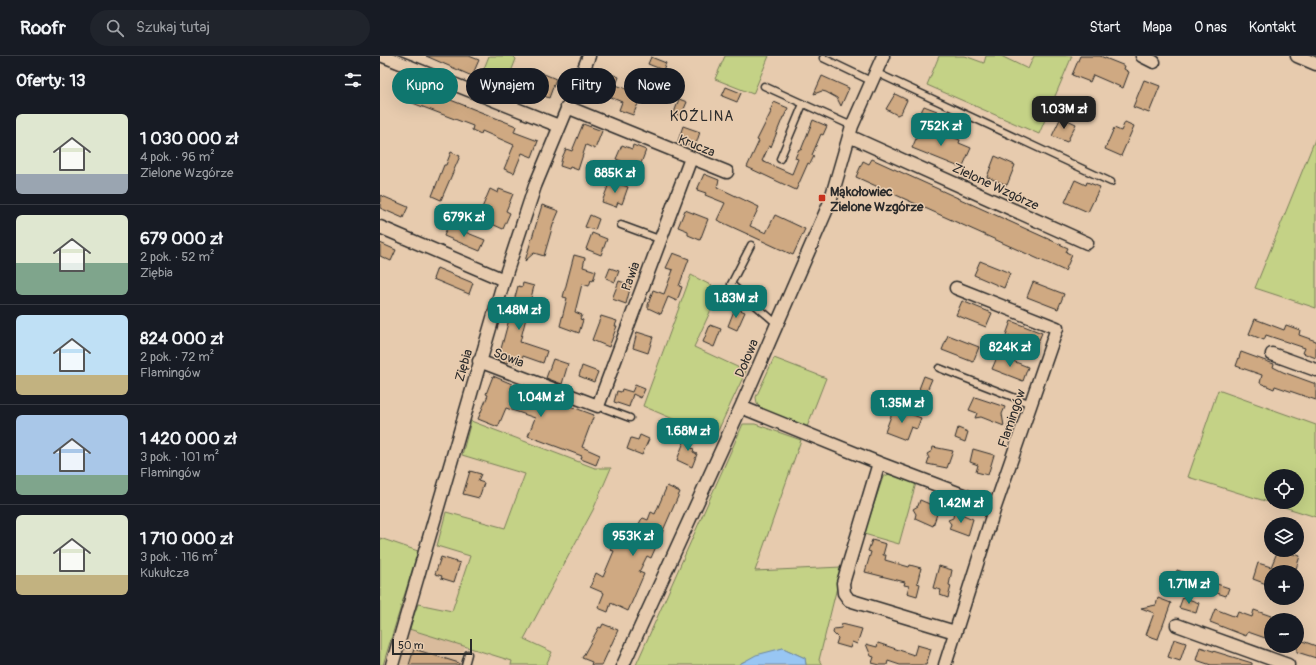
<!DOCTYPE html>
<html lang="pl">
<meta charset="utf-8">
<style>
body{margin:0;font-family:Pangolin,sans-serif;background:#20242c;color:#f1f3f6;height:100vh;display:flex;flex-direction:column;font-size:15px;white-space:nowrap}
*{box-sizing:border-box;margin:0}
p{font-size:13px;color:#9ea1a6}
.icon{flex:none;width:22px;height:22px;fill:none;stroke:currentColor;stroke-width:2;stroke-linecap:round;stroke-linejoin:round}
.map{position:relative;flex:1;overflow:hidden}
.sheet{display:flex;flex-direction:column;background:#171b24;width:380px}
.sheet>*{flex:none}
.top-card{position:absolute;left:12px;top:12px;width:380px;height:36px;display:flex;gap:8px}
.tools{position:absolute;left:884px;top:413px;display:grid;gap:8px}
.tools a{display:grid;place-items:center;width:40px;height:40px;border-radius:50%;background:#171b24;box-shadow:0 4px 16px #0002;font-size:20px}
.scale{position:absolute;left:12px;bottom:10px;width:80px;box-sizing:border-box;padding-left:4px;border:2px solid #2b2b2b;border-top:0;font-size:11px;line-height:14px;white-space:nowrap;color:#2b2b2b;-webkit-text-stroke:3px #e7cbae;paint-order:stroke}
.price{position:absolute;translate:-50% -34px;padding:0 9px;border-radius:8px;background:#0f766e;color:#fff;font-size:13px;line-height:26px;filter:drop-shadow(0 1px 2px #0008)}
.price::after{content:'';position:absolute;left:50%;top:24px;width:12px;height:9px;margin-left:-6px;background:inherit;clip-path:polygon(0 0,100% 0,50% 100%)}
.price.current{background:#222;color:#fff}
ul{padding:0;list-style:none}
li{display:flex;align-items:center;gap:12px;height:100px;padding:0 16px}
li+li{border-top:1px solid #363941}
li span{display:grid;place-items:center;flex:none;width:112px;height:80px;border-radius:6px;color:#555}
li>.icon{margin-inline-start:auto}
span .icon{width:48px;height:48px;fill:#fffc;stroke-width:1}
li b{font-size:17px}
h2{display:flex;justify-content:space-between;align-items:center;height:48px;padding:0 16px;font-size:17px}
.pill{padding:0 14px;border-radius:18px;background:#171b24;box-shadow:0 4px 16px #0002;font-size:14px;line-height:36px}
.pill.current{background:#0f766e;color:#fff}
header{display:flex;align-items:center;gap:24px;box-sizing:border-box;height:56px;padding:0 20px;background:#171b24;border-bottom:1px solid #363941}
header strong{font-size:19px}
nav{display:flex;gap:22px;margin-inline-start:auto;font-size:14px}
.search{width:280px;height:36px;background:#20242c;display:flex;align-items:center;gap:10px;box-sizing:border-box;padding:0 14px;border-radius:22px;color:#9ea1a6;font-size:15px}
main{display:flex;flex:1;min-height:0}
.map>svg:first-child{display:block}
</style>
<header>
<strong>Roofr</strong>
<div class="search"><svg class="icon" aria-label="search" viewBox="0 0 24 24"><circle cx="10" cy="10" r="6"/><path d="M15 15l6 6"/></svg>Szukaj tutaj</div>
<nav><a>Start</a><a>Mapa</a><a>O nas</a><a>Kontakt</a></nav>
</header>
<main>
<section class="sheet">
<h2>Oferty: 13<svg class="icon" aria-label="filters" viewBox="0 0 24 24"><path d="M4 7h16M4 17h16"/><circle cx="9" cy="7" r="2"/><circle cx="15" cy="17" r="2"/></svg></h2>
<ul>
<li><span style="background:linear-gradient(#dfe7d0 75%,#9aa5b1 0)"><svg class="icon" aria-label="home" viewBox="0 0 24 24"><path d="M3 11l9-7 9 7M6 9v11h12V9"/></svg></span><div><b>1 030 000 zł</b><p>4 pok. · 96 m²</p><p>Zielone Wzgórze</p></div></li>
<li><span style="background:linear-gradient(#dfe7d0 60%,#7fa58c 0)"><svg class="icon" aria-label="home" viewBox="0 0 24 24"><path d="M3 11l9-7 9 7M6 9v11h12V9"/></svg></span><div><b>679 000 zł</b><p>2 pok. · 52 m²</p><p>Ziębia</p></div></li>
<li><span style="background:linear-gradient(#bfe0f5 75%,#c2b280 0)"><svg class="icon" aria-label="home" viewBox="0 0 24 24"><path d="M3 11l9-7 9 7M6 9v11h12V9"/></svg></span><div><b>824 000 zł</b><p>2 pok. · 72 m²</p><p>Flamingów</p></div></li>
<li><span style="background:linear-gradient(#a9c7e8 75%,#7fa58c 0)"><svg class="icon" aria-label="home" viewBox="0 0 24 24"><path d="M3 11l9-7 9 7M6 9v11h12V9"/></svg></span><div><b>1 420 000 zł</b><p>3 pok. · 101 m²</p><p>Flamingów</p></div></li>
<li><span style="background:linear-gradient(#dfe7d0 75%,#c2b280 0)"><svg class="icon" aria-label="home" viewBox="0 0 24 24"><path d="M3 11l9-7 9 7M6 9v11h12V9"/></svg></span><div><b>1 710 000 zł</b><p>3 pok. · 116 m²</p><p>Kukułcza</p></div></li>
</ul>
</section>
<div class="map">
<svg width="936" height="609" viewBox="0 0 936 609">
<rect width="100%" height="100%" fill="#e7cbae"/>
<filter id="ink" filterUnits="userSpaceOnUse"><feTurbulence type="fractalNoise" baseFrequency=".025" numOctaves="2"/><feDisplacementMap in="SourceGraphic" scale="8" xChannelSelector="R" yChannelSelector="G"/><feConvolveMatrix kernelMatrix="1 2 1 2 8 2 1 2 1" color-interpolation-filters="sRGB"/></filter>
<g filter="url(#ink)">
<!-- built -->
<path fill="#d9bb9c" d="M29,573L85,590L79,609H19Z"/>
<!-- green -->
<path fill="#c4d286" stroke="#787e58" fill-rule="evenodd" d="M109,0H133L136,3L122,39L97,30Z
M345,0H389L373,38L335,23Z
M559,0H585L604,7L606,0H621L648,13L654,0H692L659,78L547,29Z
M936,81V252L875,232Z
M311,219L340,234L314,291L366,315L335,381L263,350Z
M394,302L446,322L427,371L383,354L377,348L376,341Z
M838,334L936,369V461L808,421ZM891,420H917V446H891Z
M91,365L215,412H231L213,454L144,583L172,596L166,609H131L132,605L29,573L38,548L72,555L90,500L57,490L66,456L125,472L145,418L82,399Z
M363,368H375L421,384L375,515L462,511L439,604L442,609H426L425,602L403,592L363,606L358,609H256Z
M509,418L536,427L519,488L484,478L503,421Z
M0,482L38,495L3,609H0Z"/>
<!-- water -->
<path fill="#98c6f3" stroke="#6c88a3" d="M403,592L425,602L426,609H358L376,599Z"/>
<!-- building -->
<path fill="#cfa982" stroke="#2b2b2b" d="M46,0H89L99,4L92,20Z
M700,0H720L745,10L744,13L749,16L743,32L713,19L710,26L692,19Z
M271,1L286,7L283,14L268,8Z
M157,15L176,23L169,42L150,34Z
M224,15L239,21L236,29L262,39L253,59L239,54L242,46L216,35Z
M442,20L469,32L461,50L457,42L446,36L442,35L434,38Z
M764,24L780,30L769,57L753,51Z
M28,27L136,70L134,76L158,85L152,101L142,97L134,117L124,113L134,89L102,75L101,78L92,74L93,70L22,43Z
M346,31L361,37L357,46L342,40Z
M515,38L527,44L521,57L517,59L506,53Z
M299,43L307,46L301,60L294,57Z
M394,46L408,52L404,61H403L391,91L389,90L382,105L412,118L418,103L415,102L419,93L421,94L433,64L447,70L443,79L441,78L432,99L434,100L430,108L428,107L416,134L367,111L379,85L377,84L391,56L390,55Z
M544,50L557,55L552,65L539,60Z
M681,61L696,68L687,86L672,80Z
M745,66L754,70L741,100L725,93L734,72L741,75Z
M203,68L222,75L215,93L206,89L198,114L190,111L189,113L180,110L182,102L186,93L192,95Z
M542,69L580,84L579,87L591,92L582,112L532,92Z
M303,70L320,76L315,91L298,85Z
M242,89L252,93L253,89L266,94L257,118L249,115L251,109L236,103Z
M71,96L80,100L61,144L52,140L64,109H66Z
M615,100L635,109L627,129L607,121Z
M492,103L688,192L686,196L692,199L685,215L476,121L483,105L489,108Z
M324,118L339,124L337,131L379,151L370,170L386,177L395,159L425,173L413,199L337,164L345,147L325,139L326,137L317,134Z
M695,124L706,129L707,126L720,131L708,156L685,146Z
M230,125L248,131L242,148L238,146L236,151L222,146Z
M110,133L118,137L119,133L133,138L126,155L130,157L123,173L103,164L108,154L102,152Z
M0,139L28,151L23,162L0,152Z
M162,149L179,155L173,169L164,200L154,197L145,205Z
M305,154L328,163L320,184L308,179V175L298,171Z
M210,159L219,163L215,174L205,171Z
M68,169L105,184L100,195L64,180Z
M212,177L227,183L221,199L206,193Z
M0,187L16,194L11,205L0,200Z
M293,197L309,203L299,230L302,231L297,245L288,241L281,258L268,252V249L273,234L284,238L293,214L286,212Z
M194,199L205,202L203,211L216,215L213,225L211,224L209,230L202,228L195,256L202,259L200,263L203,264L199,277L180,270L187,242L183,241Z
M600,205L630,217L624,232L594,219Z
M57,212L93,227L89,238L53,223Z
M230,212L239,215L235,226L226,222Z
M239,225L251,229L246,248L232,243Z
M653,226L684,238L678,253L647,241Z
M143,227L154,230L140,286L167,295L163,307L143,300L140,308L128,305L127,307L118,304L138,230L142,231Z
M582,245L612,257L606,271L576,259Z
M355,252L365,256L357,274L348,270Z
M221,260L237,265L235,270H237L229,291L212,284Z
M875,263L904,274L906,269L920,274L919,279L936,285V302L923,297L925,292L886,279L884,284L869,278Z
M631,265L662,277L656,291L626,279Z
M330,269L341,273L334,291L323,286Z
M257,276L273,281L268,297L253,292Z
M568,279L599,291L593,306L562,294Z
M861,296L894,308L893,311L903,316L936,328V344L895,330L894,333L880,327L882,319L856,310Z
M618,299L648,311L643,325L612,313Z
M173,303L188,308L182,328L166,322Z
M202,310L218,316L214,326L199,320Z
M113,320L132,328L131,332L162,342L163,340L214,359L202,391L220,399L216,409L201,403L202,400L148,380L155,362L126,352L118,371L98,363L108,339L106,338Z
M544,320L552,323L546,337L539,333Z
M255,329L265,333L261,342L253,338L249,351L234,346L237,335L241,336L242,333L252,336Z
M595,341L625,351L622,358L624,370L601,361L595,362L597,357L589,354Z
M514,352L541,362L537,373L531,371L526,384L505,376Z
M629,367L635,369L632,378L626,376Z
M578,372L588,376L585,386L575,382Z
M307,378L316,382L311,392L314,393L313,396L317,398L312,411L297,404Z
M260,379L269,383L262,399L247,393L251,382L258,384Z
M553,391L573,395L567,412L547,408L549,402L547,398L552,395Z
M593,393L614,399L608,419L596,416L598,409L590,406Z
M90,415L101,418L98,425L104,427L99,442L83,438Z
M287,430L300,436L271,502L267,500L259,516L264,518L248,555L231,547L228,556L218,552L224,537L210,531L216,517L223,521L234,495L230,494L234,486L254,478L261,464L263,462L268,464L271,456L275,458Z
M540,444L559,452L553,470L535,462L536,458L533,453L538,450Z
M574,455L593,463L588,480L569,473L571,468L568,464L573,462Z
M492,484L506,488L503,499H506L505,504L529,511L530,509L541,512L537,527L540,528L537,540L527,537L529,530L524,529L525,526L485,516L491,496L488,495Z
M898,494L920,500L915,516L900,511L899,516H891L889,529L873,523L878,507L891,511Z
M61,501L80,507L74,526L61,522L62,520L55,518Z
M559,510L572,514L569,529L571,530L568,542L560,539L561,534L553,532Z
M797,514L812,519L810,527L795,522Z
M834,527L849,532L846,540L831,535Z
M803,541L819,547L816,557L799,552Z
M778,542L791,547L778,583L766,579L774,557L761,552L776,549Z
M835,553L856,561L858,556L872,561L874,554L891,560V584L868,576L866,580L830,566Z
M223,568L238,574L222,609H211L212,606L202,602L219,571L221,572Z
M462,568L482,573L477,588L472,586L470,592L456,588L458,582L453,577L454,573L461,572Z
M794,583L806,587L800,605L788,601Z
M917,583L936,590V602L917,596Z
M498,587L534,599L537,589L551,593L546,609H520L508,605L507,609H500L492,607L494,601L491,600L486,588L497,591Z
M820,591L872,607V609H831L816,604Z
M34,593L79,607V609H29Z"/>
<g fill="none" stroke-linecap="round" stroke-linejoin="round">
<defs>
<path id="service" d="M443,2L491,25
M495,16L731,126
M384,30L472,70
M400,103L423,48
M241,169L279,183
M371,189L351,228L396,267
M559,312L651,348
M218,350L250,362
M85,609L88,598"/>
<path id="minor" d="M3,0L179,70
M762,0L774,6
M917,0L936,8
M187,51L347,116
M469,80L707,187
M0,171L124,224
M892,298L936,314
M99,305L218,350L311,102
M361,351L499,407L615,451
M499,407L463,527L464,537L469,544L575,576
M797,569L908,609
M12,609L124,224L155,130L209,0
M243,609L361,351L450,146L472,70L503,0
M565,609L615,451L677,272L576,232"/>
</defs>
<!-- service casing -->
<use href="#service" stroke="#2b2b2b" stroke-width="9"/>
<!-- minor casing -->
<use href="#minor" stroke="#2b2b2b" stroke-width="15"/>
<!-- service -->
<use href="#service" stroke="#e7cbae" stroke-width="6"/>
<!-- minor -->
<use href="#minor" stroke="#e7cbae" stroke-width="12"/>
</g>
</g>
<!-- markers -->
<rect fill="#c8321e" stroke="#e7cbae" stroke-width="1.5" x="438" y="138" width="8" height="8" rx="2"/>
<g text-anchor="middle" stroke-width="3" stroke-linejoin="round" paint-order="stroke">
<!-- street labels -->
<g font-size="13" fill="#2b2b2b" stroke="#e7cbae">
<text transform="translate(317 89) rotate(22)" y="5">Krucza</text>
<text transform="translate(616 130) rotate(25)" y="5">Zielone Wzgórze</text>
<text transform="translate(250 220) rotate(-70)" y="5">Pawia</text>
<text transform="translate(129 301) rotate(21)" y="5">Sowia</text>
<text transform="translate(366 302) rotate(-67)" y="5">Dołowa</text>
<text transform="translate(83 309) rotate(-74)" y="5">Ziębia</text>
<text transform="translate(631 362) rotate(-71)" y="5">Flamingów</text>
</g>
<!-- poi labels -->
<g font-size="13" font-weight="bold" fill="#2b2b2b" stroke="#e7cbae" text-anchor="start">
<text x="450" y="140">Mąkołowiec<tspan x="450" dy="15">Zielone Wzgórze</tspan></text>
</g>
<!-- neighbourhood labels -->
<g font-size="14" letter-spacing="1" fill="#2b2b2b" stroke="#e7cbae">
<text x="322" y="65">KOŹLINA</text>
</g>
</g>
</svg>
<div class="tools">
<a><svg class="icon" aria-label="locate" viewBox="0 0 24 24"><circle cx="12" cy="12" r="6"/><path d="M12 2v4M12 18v4M2 12h4M18 12h4"/></svg></a>
<a><svg class="icon" aria-label="layers" viewBox="0 0 24 24"><path d="M12 4l9 5-9 5-9-5zM3 14l9 5 9-5"/></svg></a>
<a>+</a>
<a>−</a>
</div>
<div class="scale">50 m</div>
<b class="price current" style="left:684px;top:74px">1.03M zł</b>
<b class="price" style="left:561px;top:91px">752K zł</b>
<b class="price" style="left:235px;top:138px">885K zł</b>
<b class="price" style="left:84px;top:182px">679K zł</b>
<b class="price" style="left:356px;top:263px">1.83M zł</b>
<b class="price" style="left:139px;top:275px">1.48M zł</b>
<b class="price" style="left:630px;top:312px">824K zł</b>
<b class="price" style="left:161px;top:362px">1.04M zł</b>
<b class="price" style="left:522px;top:368px">1.35M zł</b>
<b class="price" style="left:308px;top:396px">1.68M zł</b>
<b class="price" style="left:581px;top:468px">1.42M zł</b>
<b class="price" style="left:253px;top:501px">953K zł</b>
<b class="price" style="left:809px;top:549px">1.71M zł</b>
<div class="top-card">
<a class="pill current">Kupno</a>
<a class="pill">Wynajem</a>
<a class="pill">Filtry</a>
<a class="pill">Nowe</a>
</div>
</div>
</main>
